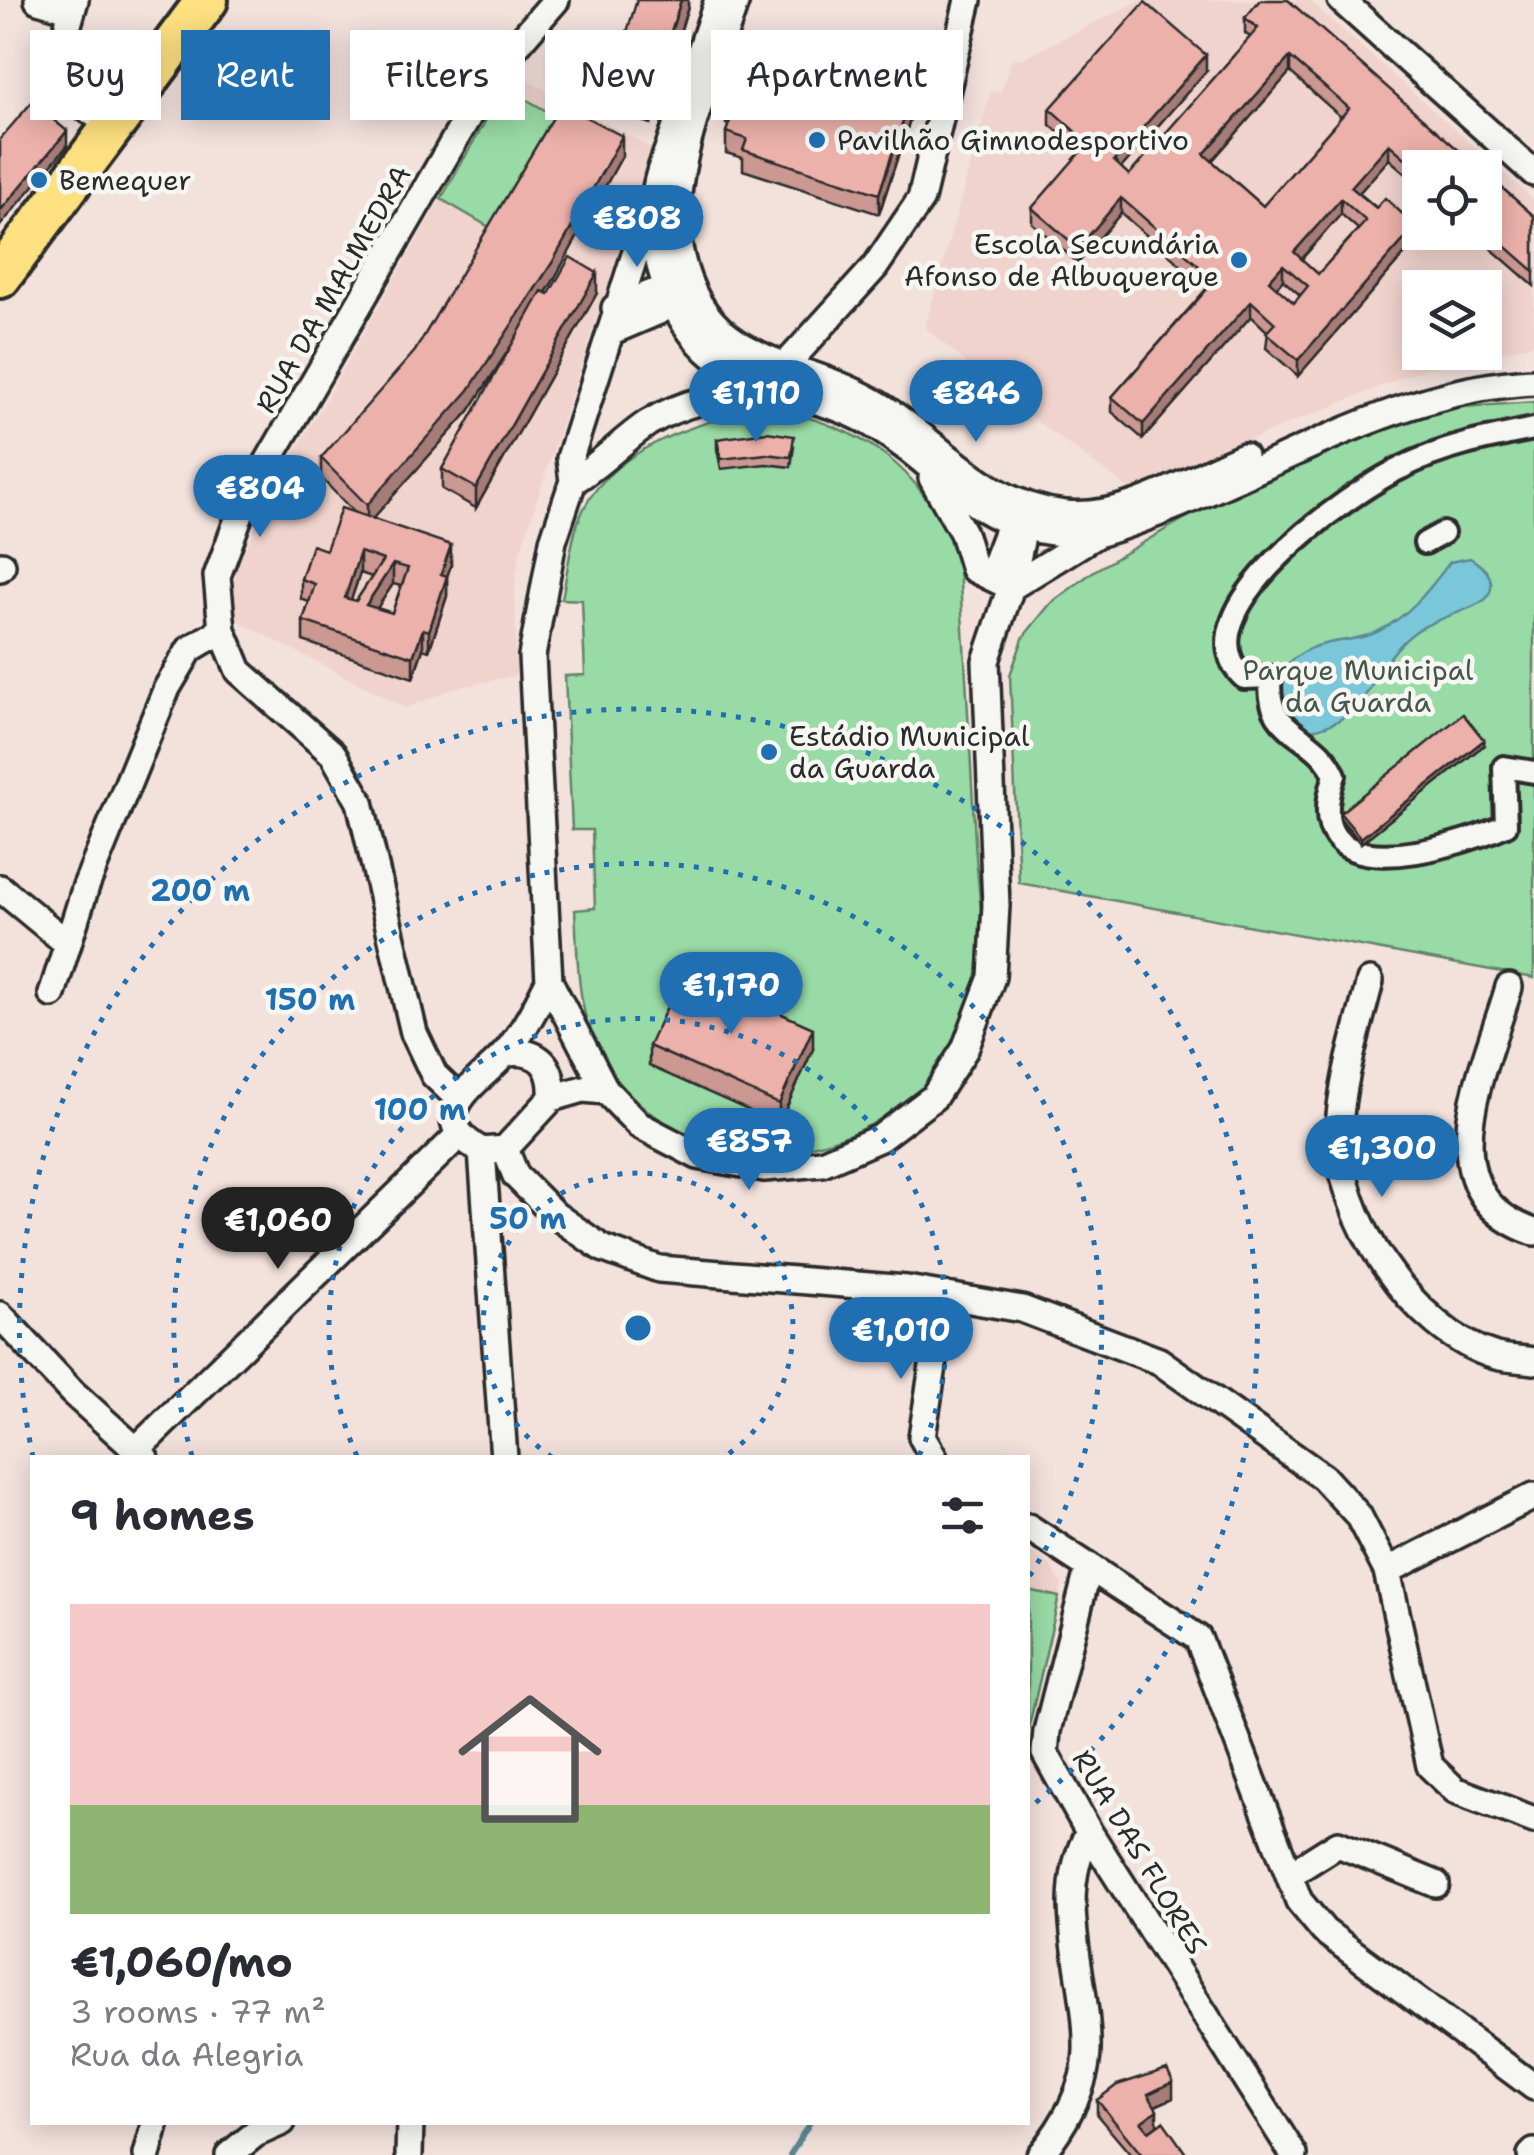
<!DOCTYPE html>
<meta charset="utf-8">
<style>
body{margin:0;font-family:"Shantell Sans",sans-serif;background:#f2f2f3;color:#2b2b33;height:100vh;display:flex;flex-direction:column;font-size:38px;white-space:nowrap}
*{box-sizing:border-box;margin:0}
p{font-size:32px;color:#7c7c81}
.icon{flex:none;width:55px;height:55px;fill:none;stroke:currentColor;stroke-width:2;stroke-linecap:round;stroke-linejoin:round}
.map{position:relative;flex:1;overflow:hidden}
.drawer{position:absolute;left:30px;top:1455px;width:1000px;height:670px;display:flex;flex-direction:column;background:#fff;border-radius:0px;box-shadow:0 5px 25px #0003}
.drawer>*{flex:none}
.guide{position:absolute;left:30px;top:30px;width:1000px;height:90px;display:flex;gap:20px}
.controls{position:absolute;left:1402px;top:150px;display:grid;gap:20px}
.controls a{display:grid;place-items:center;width:100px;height:100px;border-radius:0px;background:#fff;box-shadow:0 5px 25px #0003;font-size:50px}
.price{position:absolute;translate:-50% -85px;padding:0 22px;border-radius:35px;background:#1f6fb2;color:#fff;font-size:32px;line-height:65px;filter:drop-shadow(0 2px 5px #0008)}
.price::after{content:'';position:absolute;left:50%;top:60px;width:30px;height:22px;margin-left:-15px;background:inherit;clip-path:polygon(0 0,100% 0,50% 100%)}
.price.current{background:#222;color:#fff}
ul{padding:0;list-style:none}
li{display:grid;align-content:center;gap:20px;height:530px;padding:0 40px}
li+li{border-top:2px solid #e1e1e2}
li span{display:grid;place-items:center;height:310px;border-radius:0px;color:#555}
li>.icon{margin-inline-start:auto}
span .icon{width:180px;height:180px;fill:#fffc;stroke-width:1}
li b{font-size:42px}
h2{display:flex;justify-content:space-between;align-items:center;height:120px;padding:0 40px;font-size:42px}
.chip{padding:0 35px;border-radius:0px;background:#fff;box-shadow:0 5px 25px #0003;font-size:35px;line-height:90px}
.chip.current{background:#1f6fb2;color:#fff}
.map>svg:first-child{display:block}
</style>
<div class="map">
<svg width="1534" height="2155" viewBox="0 0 1534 2155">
<rect width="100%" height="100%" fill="#f3e1dc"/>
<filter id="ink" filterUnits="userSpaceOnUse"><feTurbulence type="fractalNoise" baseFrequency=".01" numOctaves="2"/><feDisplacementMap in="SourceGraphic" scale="20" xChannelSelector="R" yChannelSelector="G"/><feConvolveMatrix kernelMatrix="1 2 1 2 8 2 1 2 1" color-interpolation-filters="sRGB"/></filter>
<g filter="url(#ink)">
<!-- built -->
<path fill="#f1d3cd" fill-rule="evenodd" d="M1141,0H1309L1534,200V344L1421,370L1129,489L1012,403L925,327L991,91L1001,92L1012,58L1021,59ZM1420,168H1485V232H1420ZM1420,288H1485V352H1420Z
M513,72L652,149L521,549L515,579L516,675L452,689L406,708L234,619L232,596L236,571L263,509Z
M1028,1551L1050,1565L1062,1584L1028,1730Z"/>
<!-- green -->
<path fill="#99dba6" stroke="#628368" stroke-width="2.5" d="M505,87L555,116L491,228L441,199Z
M1534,402V978L1019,883L1010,675L1024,636L1051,603L1094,571L1239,487L1435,409Z
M772,407C870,433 914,460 958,555C965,650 970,746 975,841C977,882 986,930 980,970C977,992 967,1021 958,1042C946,1070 922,1091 898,1108C799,1178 659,1164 598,1050C576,1007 578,957 575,910L595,908L592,830H572L565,676L585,675L582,600L562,599C567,574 570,546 578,522C605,447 702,420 772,407Z
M1028,1590L1059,1597L1028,1730Z"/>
<!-- water -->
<path fill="#7ac7d9" stroke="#5a8993" stroke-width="2.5" d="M1470,558C1483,566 1497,577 1489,595C1484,607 1432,619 1415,632C1367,667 1376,720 1306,731C1268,708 1266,670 1309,649C1330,639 1356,642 1377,632C1409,616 1429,590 1450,562Z"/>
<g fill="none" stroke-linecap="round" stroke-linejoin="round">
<!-- stream -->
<path stroke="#5a8993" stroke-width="6" d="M790,2155L810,2122"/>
<defs>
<path id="pedestrian" d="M1534,429C1489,438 1442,447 1401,468C1350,492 1175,614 1244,678L1271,677C1263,736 1315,730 1335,775C1293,895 1448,851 1506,825L1504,767L1534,772
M1425,543L1443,533"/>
<path id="minor" d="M38,0L69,9
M75,0L58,60L79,103L112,126
M718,0C703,43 689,87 675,130C668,151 657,174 655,196C648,256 673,329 724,364C769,395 826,396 872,424C963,480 973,537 1097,534C1241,492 1382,388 1534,382
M736,0C711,77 662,176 681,257C707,373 808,357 884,408C944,448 989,506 1065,514C1126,520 1189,478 1244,456
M1341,0L1534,173
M655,192L570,458L573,481L553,541L532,656L549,981L606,1091L639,1125L698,1156L764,1168L822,1163L880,1138L934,1097L965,1049L992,977L996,905L986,661L1011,587L1097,534
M615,308L653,293L670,294L681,289
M610,332L659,311L670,294
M783,368L875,267L921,199L968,0
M932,478L963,533L974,569L1011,587L1021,541L1016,526
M573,481C601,465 621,441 648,423C685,400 727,395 770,389
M0,568L2,565
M990,577L1006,535L1020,516
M0,888L68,944
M1370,981C1358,1030 1341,1080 1339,1130C1335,1214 1414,1333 1496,1356C1508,1359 1522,1359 1534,1361
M1509,987C1486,1068 1420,1192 1534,1232
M52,994L86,886L167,688L190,649L222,630
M506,1053C539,1049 554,1065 552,1098L505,1149L482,1151C416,1114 484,1080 508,1050C525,1029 537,1005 549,981
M458,1098L434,1075L414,1033L360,802L333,754L239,671L222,630L217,576L244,503L495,70L556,0
M552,1098L583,1089L606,1091
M505,1149L516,1176L555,1215L602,1248L659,1269L907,1289L1022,1309L1159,1361L1323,1477L1358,1515L1387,1571L1430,1766L1455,1790L1534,1820
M482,1151L504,1458
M0,1315L72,1392L145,1458
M136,1450L460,1134
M934,1458L922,1437L944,1295
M1028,1527L1198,1638L1299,1901L1324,1931L1534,2087
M1089,1566L1047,1731L1045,1753L1089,1832L1294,2155
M1387,1571L1534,1496
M1289,1875L1338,1844L1436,1884
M147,2155L156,2122
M229,2155L255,2134L282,2122
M409,2155L410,2122
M1040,2155C1063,2127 1086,2088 1087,2051C1089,1978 1051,1900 1089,1832
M1531,2155L1534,2152"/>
<path id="primary" d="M0,277L207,0"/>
</defs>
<!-- pedestrian casing -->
<use href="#pedestrian" stroke="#2b2b2b" stroke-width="28"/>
<!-- minor casing -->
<use href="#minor" stroke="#2b2b2b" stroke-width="32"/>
<!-- primary casing -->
<use href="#primary" stroke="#2b2b2b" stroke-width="48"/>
<!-- pedestrian -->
<use href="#pedestrian" stroke="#f6f6f2" stroke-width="20"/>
<!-- minor -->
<use href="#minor" stroke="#f6f6f2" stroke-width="25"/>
<!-- primary -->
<use href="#primary" stroke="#fde080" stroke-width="40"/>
</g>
<!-- wall -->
<path fill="#cb9892" stroke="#2b2b2b" stroke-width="2.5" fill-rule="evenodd" d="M688,0V7L651,124L611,112V83Z
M1245,18L1420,168V186L1389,159L1359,193L1416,241L1298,376L1266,348L1268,332L1251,316L1143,439L1112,412V397L1207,288L1121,213L1078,263L1032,223V208L1081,152L1050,125V109L1206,71L1121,168L1129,175L1250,37L1245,33ZM1290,72L1341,117L1263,206L1212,161ZM1341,214L1358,229L1318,274L1301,259ZM1283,280L1300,295L1294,303L1276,288Z
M742,85L914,107L879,214L743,170V158L726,153V132L729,125L726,124V104Z
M622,156L546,293L549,294L597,293L476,508L442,489V469L509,350L469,411L373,518L451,565L447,576V596L429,651L423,649L413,678L303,641V621L309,602L301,599V579L326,550L354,512L321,478V458ZM360,573L372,577L356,601L351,600ZM393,584L401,586L392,613L377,608Z
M1485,173L1534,216V286L1472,232H1485Z
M717,439L794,446L791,467L766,464L721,469L717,449Z
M1484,745L1361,843L1340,818V813Z
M649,1046L813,1049L779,1124L649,1066Z
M1173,2098L1155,2106L1157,2125L1187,2155H1131L1097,2115V2100Z"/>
<!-- shaded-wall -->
<path fill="#a57c77" stroke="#2b2b2b" stroke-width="2.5" d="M681,0H688V7L651,124V95Z
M1206,55V71L1114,176V161Z
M1290,57V72L1204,170V154Z
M914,87V107L879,214V194Z
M67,131V146L0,226V211Z
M622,136V156L552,283L469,411L367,525V505Z
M1389,144V159L1351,202V187Z
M1121,198V213L1078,263V248Z
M1341,199V214L1294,268V252Z
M1416,226V241L1298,376V360Z
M1283,265V280L1269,296V281Z
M597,273V293L476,508V488Z
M1251,301V316L1143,439V424Z
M451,545V565L441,594V574Z
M360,552V573L345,618V598Z
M393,564V584L366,625V605Z
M447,576V596L429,651V631Z
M423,629V649L413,678V657Z
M1484,740V745L1361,843V838Z
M813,1028V1049L779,1124V1104Z
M1173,2082V2098L1148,2109V2094Z
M1157,2110V2125L1141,2137V2122Z"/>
<!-- building -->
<path fill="#ecb1aa" stroke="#2b2b2b" stroke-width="2.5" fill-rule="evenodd" d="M637,0H681L651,95L611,83Z
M1260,0H1288L1479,168H1420V171L1389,144L1351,187L1376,208L1385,198L1416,226L1298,360L1266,333L1275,323L1251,301L1143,424L1112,397L1215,280L1121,198L1078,248L1032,208L1088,143L1050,109L1145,2L1206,55L1114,161L1129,175L1258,28L1245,18ZM1290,57L1349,108L1263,206L1204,154ZM1341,199L1366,221L1318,274L1294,252ZM1283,265L1308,286L1294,303L1269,281Z
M756,41L777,48L779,43L914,87L879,194L743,150L747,139L726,132L735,107L726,104L733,82L742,85Z
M32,102L67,131L0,211V139Z
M561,104L622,136L552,263L469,390L367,505L321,458L415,351Z
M1485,173L1534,216V271L1485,228Z
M570,257L597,273L476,488L442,469L542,291L549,294Z
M767,432L794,436L791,457L766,454L721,459L717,439Z
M341,508L451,545L441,574L447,576L429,631L423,629L413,657L303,621L315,584L301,579L312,545L326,550ZM360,552L383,560L356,601L345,598ZM393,564L408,568L392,613L366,605Z
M1463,714L1484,740L1361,838L1340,813Z
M684,970L813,1028L779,1104L649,1046Z
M1167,2069L1173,2082L1148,2094L1157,2110L1141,2122L1149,2131L1163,2121L1187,2155H1142L1097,2100L1117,2085Z"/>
</g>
<!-- distance rings -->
<g fill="none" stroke="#1f6fb2" stroke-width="5" stroke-dasharray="5 10">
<path d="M552 1457A155 155 0 1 1 724 1457"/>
<path d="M357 1456A309 309 0 1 1 919 1456"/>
<path d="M192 1456A464 464 0 1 1 1029 1577"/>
<path d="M33 1457A619 619 0 1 1 1028 1809"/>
</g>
<!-- markers -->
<g fill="#1f6fb2" stroke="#f6f6f2" stroke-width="4">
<circle cx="817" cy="140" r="10"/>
<circle cx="39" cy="180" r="10"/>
<circle cx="1239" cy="260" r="10"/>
<circle cx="769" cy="752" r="10"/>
</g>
<g text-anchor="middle" stroke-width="9" stroke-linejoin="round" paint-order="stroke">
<!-- poi labels -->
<g font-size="28" fill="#2b2b2b" stroke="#f6f6f2" text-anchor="start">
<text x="837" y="150">Pavilhão Gimnodesportivo</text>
<text x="59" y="190">Bemequer</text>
<text x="1219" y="254" text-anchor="end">Escola Secundária<tspan x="1219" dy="32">Afonso de Albuquerque</tspan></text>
<text x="789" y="746">Estádio Municipal<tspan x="789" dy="32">da Guarda</tspan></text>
</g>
<!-- street labels -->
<g font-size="28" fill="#2b2b2b" stroke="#f6f6f2">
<text transform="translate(333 289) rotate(-60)" y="10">RUA DA MALMEDRA</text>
<text transform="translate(1140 1852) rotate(59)" y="10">RUA DAS FLORES</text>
</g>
<!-- park labels -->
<g font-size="28" fill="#46574a" stroke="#f6f6f2">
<text x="1358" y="680">Parque Municipal<tspan x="1358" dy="32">da Guarda</tspan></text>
</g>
</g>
<circle cx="638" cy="1328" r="15" fill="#1f6fb2" stroke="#f6f6f2" stroke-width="5"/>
<g font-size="30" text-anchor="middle" font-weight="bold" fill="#1f6fb2" stroke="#f6f6f2" stroke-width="9" stroke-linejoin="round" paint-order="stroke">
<text x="200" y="901">200 m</text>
<text x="310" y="1010">150 m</text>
<text x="420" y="1120">100 m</text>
<text x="528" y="1229">50 m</text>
</g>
</svg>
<div class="controls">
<a><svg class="icon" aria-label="locate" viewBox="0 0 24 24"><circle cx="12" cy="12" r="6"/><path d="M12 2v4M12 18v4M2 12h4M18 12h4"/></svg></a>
<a><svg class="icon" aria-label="layers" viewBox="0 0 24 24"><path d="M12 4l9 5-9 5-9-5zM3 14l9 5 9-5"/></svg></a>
</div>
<b class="price" style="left:637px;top:270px">€808</b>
<b class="price" style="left:756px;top:445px">€1,110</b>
<b class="price" style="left:976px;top:445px">€846</b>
<b class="price" style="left:260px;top:540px">€804</b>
<b class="price" style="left:731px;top:1037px">€1,170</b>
<b class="price" style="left:749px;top:1193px">€857</b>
<b class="price" style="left:1382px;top:1200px">€1,300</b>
<b class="price current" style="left:278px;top:1272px">€1,060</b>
<b class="price" style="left:901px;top:1382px">€1,010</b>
<div class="guide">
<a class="chip">Buy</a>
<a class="chip current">Rent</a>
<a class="chip">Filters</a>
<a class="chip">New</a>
<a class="chip">Apartment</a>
</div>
<section class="drawer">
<h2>9 homes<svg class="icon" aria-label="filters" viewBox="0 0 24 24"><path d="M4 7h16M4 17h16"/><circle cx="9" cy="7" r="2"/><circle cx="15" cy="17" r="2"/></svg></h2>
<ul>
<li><span style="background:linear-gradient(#f6c9c9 65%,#8fb573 0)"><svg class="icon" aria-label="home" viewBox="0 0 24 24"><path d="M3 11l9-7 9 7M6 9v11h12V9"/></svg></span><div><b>€1,060/mo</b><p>3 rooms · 77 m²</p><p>Rua da Alegria</p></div></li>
</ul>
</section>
</div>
